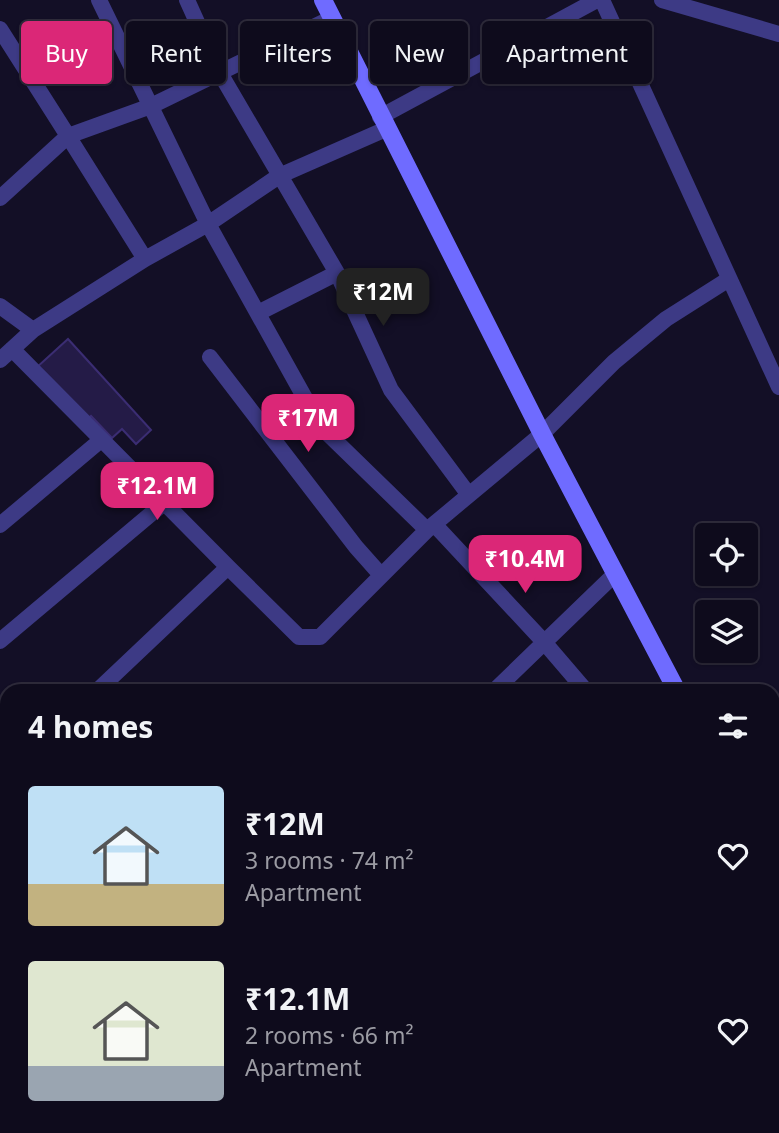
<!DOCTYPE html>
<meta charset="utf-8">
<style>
body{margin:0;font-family:"Noto Sans",sans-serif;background:#1c1929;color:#f1f3f6;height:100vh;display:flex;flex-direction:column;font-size:26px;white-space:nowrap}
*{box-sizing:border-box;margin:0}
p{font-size:23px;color:#9b9ba3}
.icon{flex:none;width:38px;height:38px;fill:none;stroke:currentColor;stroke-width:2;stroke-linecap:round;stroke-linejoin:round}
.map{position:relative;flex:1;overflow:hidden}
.panel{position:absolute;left:0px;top:684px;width:780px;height:450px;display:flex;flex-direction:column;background:#0e0b1c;border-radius:21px 21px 0 0;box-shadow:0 2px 5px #0004,0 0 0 2px #2e2b3b}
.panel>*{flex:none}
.hud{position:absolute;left:21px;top:21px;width:738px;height:63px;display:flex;gap:14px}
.buttons{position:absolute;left:695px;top:523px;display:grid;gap:14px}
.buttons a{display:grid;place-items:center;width:63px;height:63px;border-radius:7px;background:#0e0b1c;box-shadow:0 2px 5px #0004,0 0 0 2px #2e2b3b;font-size:35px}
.price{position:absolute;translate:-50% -60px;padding:0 16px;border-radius:14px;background:#db2777;color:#fff;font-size:23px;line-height:46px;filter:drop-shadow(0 2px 4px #0008)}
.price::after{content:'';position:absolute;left:50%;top:42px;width:21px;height:16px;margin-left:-10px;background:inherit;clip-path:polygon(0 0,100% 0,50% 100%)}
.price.selected{background:#222;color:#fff}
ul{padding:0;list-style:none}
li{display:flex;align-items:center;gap:21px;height:175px;padding:0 28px}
li span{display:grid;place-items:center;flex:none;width:196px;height:140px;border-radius:7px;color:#555}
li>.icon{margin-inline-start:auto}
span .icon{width:84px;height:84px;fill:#fffc;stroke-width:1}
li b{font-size:30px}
h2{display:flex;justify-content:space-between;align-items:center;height:84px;padding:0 28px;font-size:30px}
.pill{padding:0 24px;border-radius:7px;background:#0e0b1c;box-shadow:0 2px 5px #0004,0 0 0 2px #2e2b3b;font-size:24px;line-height:63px}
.pill.selected{background:#db2777;color:#fff}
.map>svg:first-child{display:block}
</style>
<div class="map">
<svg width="779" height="1133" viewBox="0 0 779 1133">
<rect width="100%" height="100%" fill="#130f26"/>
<!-- building -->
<path fill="#241b47" stroke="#3b2d73" stroke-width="2" d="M68,339L151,430L136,444L122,429L112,438L91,416L84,422L36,368Z"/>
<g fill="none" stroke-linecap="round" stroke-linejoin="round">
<!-- street -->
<path stroke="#3d3a85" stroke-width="16" d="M99,0L208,224L321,427L427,530L542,434L614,362L666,319L729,279
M187,0L220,73L337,273
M602,0L779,387
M662,0L779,34
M0,29L68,136L151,106L332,18
M380,117L597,0
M0,198L68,136L145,259
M0,306L33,330
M258,313L337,273L391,390L469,495
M12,349L228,567L97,691
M210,357L356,547L380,574
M0,360L33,330L145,259L208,224L279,176L386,129
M434,524L544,642L586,691
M0,525L101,440
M228,567L299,637H320L427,530
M0,641L164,503
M494,691L615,574
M0,783L7,776
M774,1089L779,1087
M150,1127V1133
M243,1127V1133
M685,1127L687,1133
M339,1133V1127
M431,1133V1127"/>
<!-- secondary -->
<path stroke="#6f6bff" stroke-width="18" d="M323,0L542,434L677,691
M774,905L779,920"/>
</g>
</svg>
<div class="buttons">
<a><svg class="icon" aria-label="locate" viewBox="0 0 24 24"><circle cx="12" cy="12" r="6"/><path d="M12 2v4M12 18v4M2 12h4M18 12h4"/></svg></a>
<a><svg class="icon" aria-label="layers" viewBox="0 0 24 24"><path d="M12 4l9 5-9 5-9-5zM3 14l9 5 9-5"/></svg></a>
</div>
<b class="price selected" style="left:383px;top:328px">₹12M</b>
<b class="price" style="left:308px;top:454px">₹17M</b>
<b class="price" style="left:157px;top:522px">₹12.1M</b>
<b class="price" style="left:525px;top:595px">₹10.4M</b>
<div class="hud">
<a class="pill selected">Buy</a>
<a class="pill">Rent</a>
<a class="pill">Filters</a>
<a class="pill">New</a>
<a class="pill">Apartment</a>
</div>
<section class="panel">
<h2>4 homes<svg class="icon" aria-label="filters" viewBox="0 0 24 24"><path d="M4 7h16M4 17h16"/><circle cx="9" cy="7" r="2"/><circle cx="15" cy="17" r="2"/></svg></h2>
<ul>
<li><span style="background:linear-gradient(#bfe0f5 70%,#c2b280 0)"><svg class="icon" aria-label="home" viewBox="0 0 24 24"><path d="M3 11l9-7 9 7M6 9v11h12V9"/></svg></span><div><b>₹12M</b><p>3 rooms · 74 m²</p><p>Apartment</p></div><svg class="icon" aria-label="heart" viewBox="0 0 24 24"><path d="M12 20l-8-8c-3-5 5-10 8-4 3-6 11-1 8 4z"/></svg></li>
<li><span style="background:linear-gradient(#dfe7d0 75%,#9aa5b1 0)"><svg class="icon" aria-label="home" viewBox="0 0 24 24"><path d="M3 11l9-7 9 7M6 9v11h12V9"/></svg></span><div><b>₹12.1M</b><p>2 rooms · 66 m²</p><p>Apartment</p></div><svg class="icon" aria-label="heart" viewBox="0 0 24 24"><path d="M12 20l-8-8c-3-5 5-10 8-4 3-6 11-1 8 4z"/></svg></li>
</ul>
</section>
</div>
